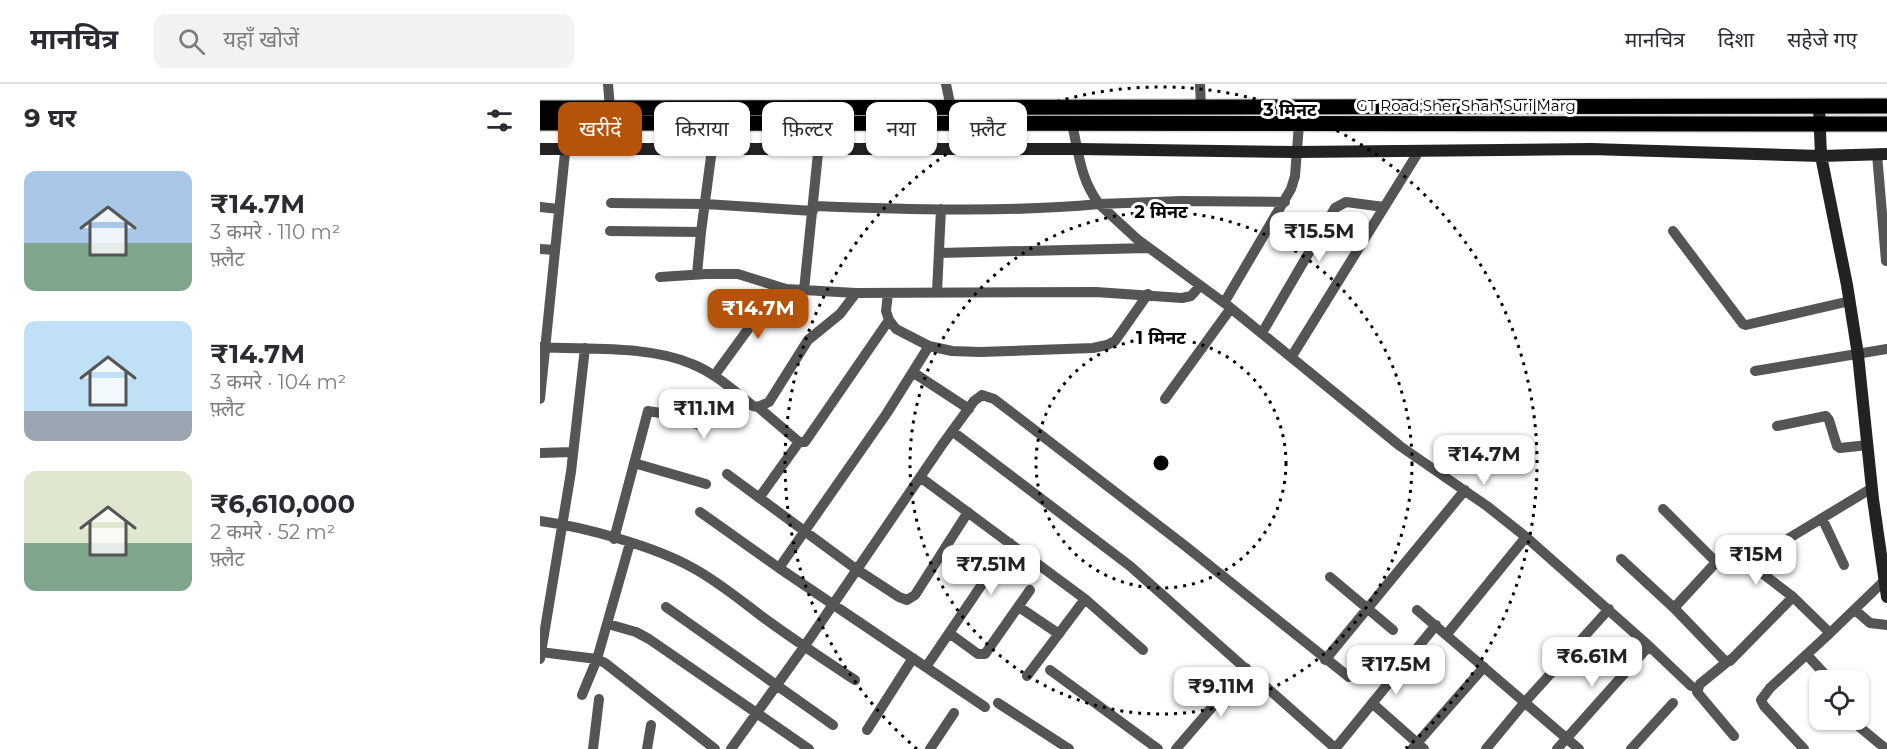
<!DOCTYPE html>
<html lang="hi">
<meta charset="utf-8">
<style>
body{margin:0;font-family:Montserrat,"Noto Sans Devanagari",sans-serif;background:#f2f2f3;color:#2b2b33;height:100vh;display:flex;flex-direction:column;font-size:22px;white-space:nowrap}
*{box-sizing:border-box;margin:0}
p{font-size:20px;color:#7c7c81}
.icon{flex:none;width:33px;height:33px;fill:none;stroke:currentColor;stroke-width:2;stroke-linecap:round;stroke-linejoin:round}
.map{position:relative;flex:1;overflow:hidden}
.drawer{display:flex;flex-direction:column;background:#fff;width:540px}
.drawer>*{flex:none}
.hud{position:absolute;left:18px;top:18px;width:570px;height:54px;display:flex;gap:12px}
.tools{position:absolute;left:1269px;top:586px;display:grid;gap:12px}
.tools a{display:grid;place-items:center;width:60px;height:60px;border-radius:12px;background:#fff;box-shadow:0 2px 4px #0004;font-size:30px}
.price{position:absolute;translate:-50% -51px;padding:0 14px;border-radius:12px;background:#fff;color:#222;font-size:20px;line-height:39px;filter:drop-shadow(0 2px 3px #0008)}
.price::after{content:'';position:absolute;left:50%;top:36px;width:18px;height:14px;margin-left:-9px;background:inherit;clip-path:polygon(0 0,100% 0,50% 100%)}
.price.selected{background:#b45309;color:#fff}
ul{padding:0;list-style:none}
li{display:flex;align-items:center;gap:18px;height:150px;padding:0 24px}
li span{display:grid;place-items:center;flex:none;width:168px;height:120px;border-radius:12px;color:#555}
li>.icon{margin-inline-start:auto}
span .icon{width:72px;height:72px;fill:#fffc;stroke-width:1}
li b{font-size:26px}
h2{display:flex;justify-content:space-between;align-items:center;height:72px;padding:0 24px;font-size:26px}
.chip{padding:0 21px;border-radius:12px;background:#fff;box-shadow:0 2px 4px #0004;font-size:21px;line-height:54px}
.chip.selected{background:#b45309;color:#fff}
header{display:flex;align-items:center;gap:36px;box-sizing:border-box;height:84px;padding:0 30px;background:#fff;border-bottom:2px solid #e1e1e2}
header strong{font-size:28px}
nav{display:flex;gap:33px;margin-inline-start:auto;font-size:21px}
.search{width:420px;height:54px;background:#f2f2f3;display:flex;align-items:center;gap:15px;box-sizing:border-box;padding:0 21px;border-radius:12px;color:#7c7c81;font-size:22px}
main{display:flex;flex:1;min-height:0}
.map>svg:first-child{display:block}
</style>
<header>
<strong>मानचित्र</strong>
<div class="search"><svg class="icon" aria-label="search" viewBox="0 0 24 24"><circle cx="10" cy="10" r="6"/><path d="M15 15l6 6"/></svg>यहाँ खोजें</div>
<nav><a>मानचित्र</a><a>दिशा</a><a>सहेजे गए</a></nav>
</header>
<main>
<section class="drawer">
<h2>9 घर<svg class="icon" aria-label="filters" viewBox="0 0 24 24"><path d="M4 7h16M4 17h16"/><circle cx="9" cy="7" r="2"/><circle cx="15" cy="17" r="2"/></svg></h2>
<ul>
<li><span style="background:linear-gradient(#a9c7e8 60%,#7fa58c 0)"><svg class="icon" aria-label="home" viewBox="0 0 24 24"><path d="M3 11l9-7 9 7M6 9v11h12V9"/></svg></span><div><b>₹14.7M</b><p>3 कमरे · 110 m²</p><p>फ़्लैट</p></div></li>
<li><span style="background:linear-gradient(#bfe0f5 75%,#9aa5b1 0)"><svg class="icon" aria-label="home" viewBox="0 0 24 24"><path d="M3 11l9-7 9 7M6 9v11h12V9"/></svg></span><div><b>₹14.7M</b><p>3 कमरे · 104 m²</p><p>फ़्लैट</p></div></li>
<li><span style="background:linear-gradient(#dfe7d0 60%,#7fa58c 0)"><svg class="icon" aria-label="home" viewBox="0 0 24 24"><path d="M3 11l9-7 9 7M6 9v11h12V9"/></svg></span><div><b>₹6,610,000</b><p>2 कमरे · 52 m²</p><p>फ़्लैट</p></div></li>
</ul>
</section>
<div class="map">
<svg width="1347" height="665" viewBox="0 0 1347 665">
<rect width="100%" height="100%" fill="#fff"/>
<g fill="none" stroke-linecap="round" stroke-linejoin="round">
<defs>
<path id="primary" d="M0,24L1347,22
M0,39L1347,40"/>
</defs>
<!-- primary casing -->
<use href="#primary" stroke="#dbdbdb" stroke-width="18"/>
<!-- street -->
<path stroke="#555" stroke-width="10" d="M68,0L70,24
M406,0L412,29
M660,0L661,23
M532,40C539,70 540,94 559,120L642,117L745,118
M1337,70L1346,177
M71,119L165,120L273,127
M273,122C368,125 464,129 559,120L597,155L687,221L860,362L947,422L986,453L1109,562L1151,602
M0,123L19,125
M70,147L161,148L157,190
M1133,147L1203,240L1206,241L1310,217
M161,148L172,65
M0,165L15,166
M399,169L609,164
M120,193L166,190H198L246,205L316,209L556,208L642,214L651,212L660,202
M264,206L281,40
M397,208L401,125
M348,209L346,227L349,236L356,245L389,262L412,267L440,268L553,264L567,261L575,257L608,210
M684,219L751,105L755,92L759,40
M722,249L795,124L806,118L844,123
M389,262L347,329L239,484L445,623
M0,263C46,266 109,261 152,280C175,289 194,307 213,322L218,323L229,318L268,256L300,230L316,209
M752,272L879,67
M1215,287L1347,265
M374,289L429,325
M174,292L238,204
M0,315L28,39
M625,315L691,224
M218,323L259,358H265L349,236
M1237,342L1286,332L1289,336L1297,362L1300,364L1328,361
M412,347L590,482L796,665
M0,369L33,368
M94,379L166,400
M187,390L316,485L359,513L367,516L375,511L428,428
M380,393L545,515L603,566
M1332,404L1236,462L1214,483L1253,513L1290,549L1345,496
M219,414L259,358
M1123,425L1176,478
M160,428L239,484
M1282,434L1304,481
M0,437C44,443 114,462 153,484C177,497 199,515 220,531C251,554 283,575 315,596
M74,455L108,327L133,331L162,342L168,337L190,304
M1081,475L1134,524
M1214,483L1192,471L1180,474L1134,524L1184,576L1190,577L1253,513
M790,493L853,546
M126,523L293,641
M479,523L519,550
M877,526L1039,665
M1315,526L1330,539L1347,541
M68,540L96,548L109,555L269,665
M409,549L438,570H445L490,506
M907,550L986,453
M0,568L57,575L65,579L175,665
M1267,571L1291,597
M0,575L31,388L45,264
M785,576L925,406
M1187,578L1160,600L1157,608L1194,652
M386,583L470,459
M510,586L618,665
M487,592L545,515
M42,611L57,575L90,459
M458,619L529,665
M832,619L884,665
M1318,627L1320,628
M1317,641L1346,665
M327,646L373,574
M53,665L59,615
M107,665L111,641
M191,665L264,563L402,361L434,317L442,311L454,315L475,331L644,461L809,593
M390,665L414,629
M636,665L706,584
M795,665L896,541
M872,665L944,583
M946,665L985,618L1069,525
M1017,665L1109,562
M1091,665L1133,619
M1264,665L1224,622L1221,616L1230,604L1290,549"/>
<!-- secondary -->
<path stroke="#222" stroke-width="12" d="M1279,22L1281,72L1307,201L1318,271L1333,415L1347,513
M0,65H538L757,68L1051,65L1281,72L1347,70"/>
<!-- primary -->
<use href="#primary" stroke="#000" stroke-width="15"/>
</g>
<!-- distance rings -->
<g fill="none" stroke="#000" stroke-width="3" stroke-dasharray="3 6">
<circle cx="621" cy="379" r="125"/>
<circle cx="621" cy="379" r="251"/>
<path d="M377 665A376 376 0 1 1 865 665"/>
</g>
<g text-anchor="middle" stroke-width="6" stroke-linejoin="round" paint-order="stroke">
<!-- street labels -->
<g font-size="15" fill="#000" stroke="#fff">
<text x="926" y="27">GT Road;Sher Shah Suri Marg</text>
</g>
</g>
<circle cx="621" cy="379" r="9" fill="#000" stroke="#fff" stroke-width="3"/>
<g font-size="18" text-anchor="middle" font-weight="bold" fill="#000" stroke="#fff" stroke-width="6" stroke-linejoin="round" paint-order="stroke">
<text x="750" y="32">3 मिनट</text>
<text x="621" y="134">2 मिनट</text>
<text x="621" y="260">1 मिनट</text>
</g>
</svg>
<div class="tools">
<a><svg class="icon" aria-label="locate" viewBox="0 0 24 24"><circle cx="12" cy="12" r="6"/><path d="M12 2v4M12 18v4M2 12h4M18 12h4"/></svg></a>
</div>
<b class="price" style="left:779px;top:179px">₹15.5M</b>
<b class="price selected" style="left:218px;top:256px">₹14.7M</b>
<b class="price" style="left:164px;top:356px">₹11.1M</b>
<b class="price" style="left:944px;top:402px">₹14.7M</b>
<b class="price" style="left:1216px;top:502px">₹15M</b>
<b class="price" style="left:451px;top:512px">₹7.51M</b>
<b class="price" style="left:1052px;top:604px">₹6.61M</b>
<b class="price" style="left:856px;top:612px">₹17.5M</b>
<b class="price" style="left:681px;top:634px">₹9.11M</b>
<div class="hud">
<a class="chip selected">खरीदें</a>
<a class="chip">किराया</a>
<a class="chip">फ़िल्टर</a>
<a class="chip">नया</a>
<a class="chip">फ़्लैट</a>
</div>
</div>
</main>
